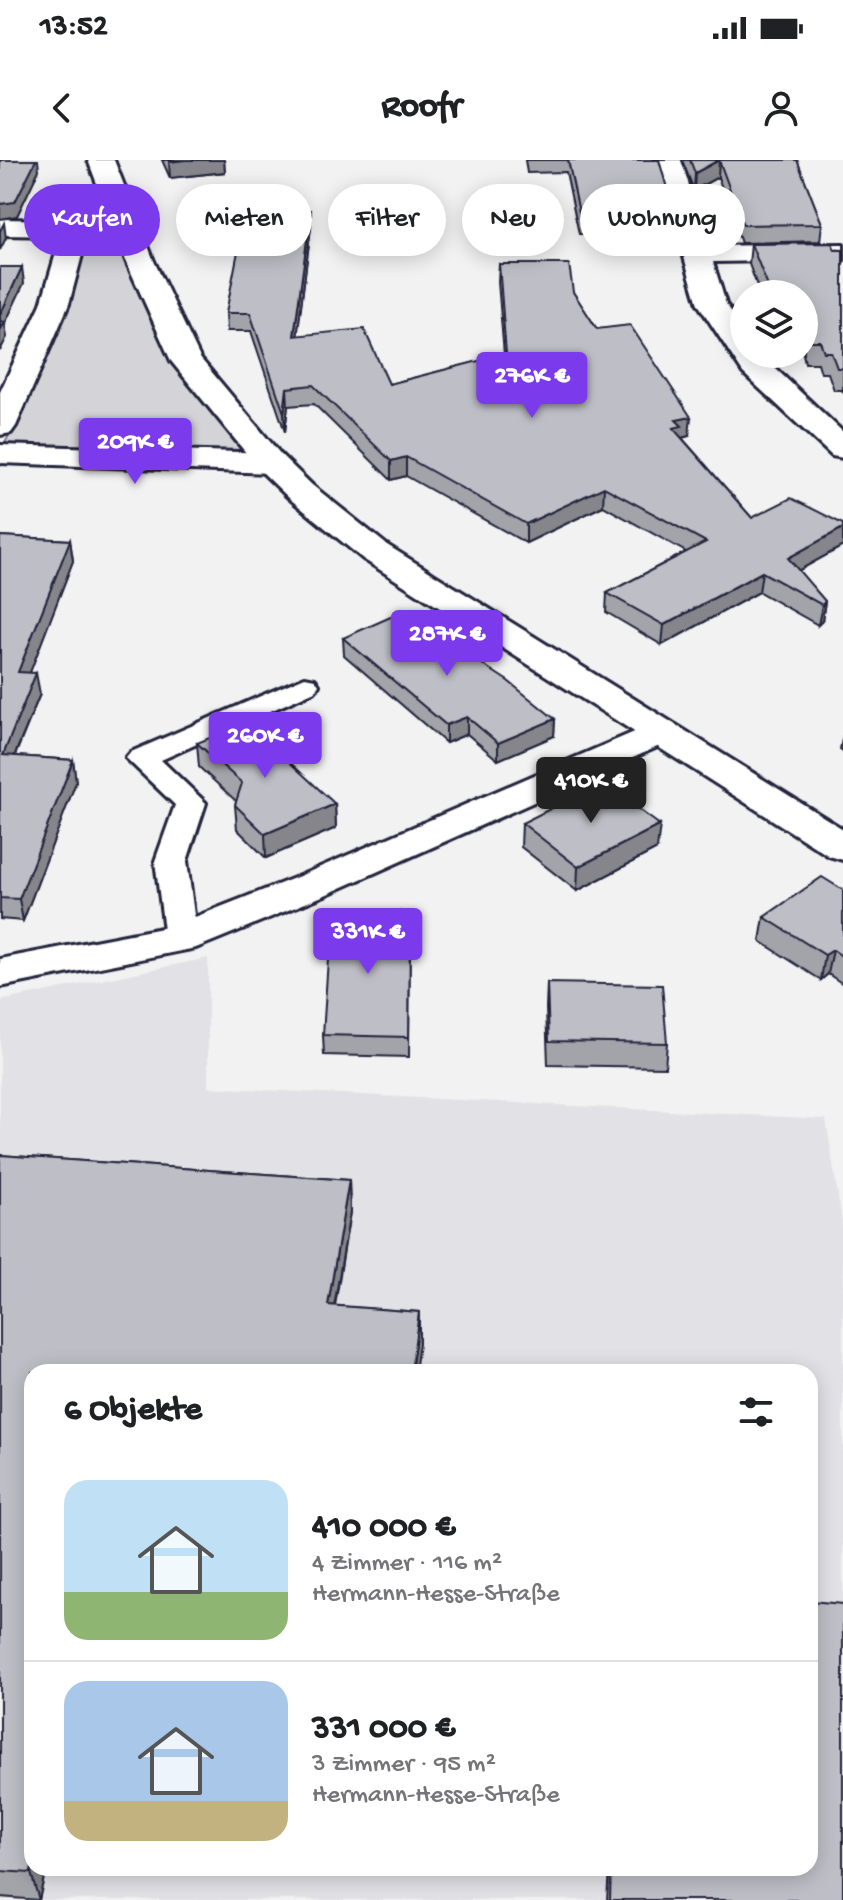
<!DOCTYPE html>
<html lang="de">
<meta charset="utf-8">
<style>
body{margin:0;font-family:"Gochi Hand",sans-serif;background:#f2f2f2;color:#202124;height:100vh;display:flex;flex-direction:column;font-size:30px;white-space:nowrap}
*{box-sizing:border-box;margin:0}
p{font-size:26px;color:#757577}
.icon{flex:none;width:44px;height:44px;fill:none;stroke:currentColor;stroke-width:2;stroke-linecap:round;stroke-linejoin:round}
.map{position:relative;flex:1;overflow:hidden}
.drawer{position:absolute;left:24px;top:1204px;width:794px;height:512px;display:flex;flex-direction:column;background:#fff;border-radius:24px;box-shadow:0 4px 20px #0003}
.drawer>*{flex:none}
.hud{position:absolute;left:24px;top:24px;width:796px;height:72px;display:flex;gap:16px}
.fabs{position:absolute;left:730px;top:120px;display:grid;gap:16px}
.fabs a{display:grid;place-items:center;width:88px;height:88px;border-radius:50%;background:#fff;box-shadow:0 4px 20px #0003;font-size:40px}
.price{position:absolute;translate:-50% -68px;padding:0 18px;border-radius:8px;background:#7c3aed;color:#fff;font-size:26px;line-height:52px;filter:drop-shadow(0 2px 4px #0008)}
.price::after{content:'';position:absolute;left:50%;top:48px;width:24px;height:18px;margin-left:-12px;background:inherit;clip-path:polygon(0 0,100% 0,50% 100%)}
.price.selected{background:#222;color:#fff}
ul{padding:0;list-style:none}
li{display:flex;align-items:center;gap:24px;height:200px;padding:0 40px}
li+li{border-top:2px solid #e0e0e0}
li span{display:grid;place-items:center;flex:none;width:224px;height:160px;border-radius:24px;color:#555}
li>.icon{margin-inline-start:auto}
span .icon{width:96px;height:96px;fill:#fffc;stroke-width:1}
li b{font-size:34px}
h2{display:flex;justify-content:space-between;align-items:center;height:96px;padding:0 40px;font-size:34px}
.tag{padding:0 28px;border-radius:36px;background:#fff;box-shadow:0 4px 20px #0003;font-size:28px;line-height:72px}
.tag.selected{background:#7c3aed;color:#fff}
.status{display:flex;justify-content:space-between;align-items:center;height:56px;padding:0 40px;background:#fff;direction:ltr}
.status svg{height:22px;fill:currentColor}
header{display:flex;justify-content:space-between;align-items:center;height:104px;padding:0 40px;background:#fff;font-size:36px;font-weight:800}
.map>svg:first-child{display:block}
</style>
<div class="status"><b>13:52</b><svg viewBox="0 0 49 12"><path d="M0 12V9h3v3zM5 12V6h3v6zM10 12V3h3v9zM15 12V0h3v12zM26 1h20v11H26zM47 4h2v5h-2z"/></svg></div>
<header><svg class="icon" aria-label="back" viewBox="0 0 24 24"><path d="M15 5l-7 7 7 7"/></svg>Roofr<svg class="icon" aria-label="person" viewBox="0 0 24 24"><circle cx="12" cy="8" r="4"/><path d="M4 21q1-7 8-7t8 7"/></svg></header>
<div class="map">
<svg width="843" height="1740" viewBox="0 0 843 1740">
<rect width="100%" height="100%" fill="#f2f2f3"/>
<filter id="ink" filterUnits="userSpaceOnUse"><feTurbulence type="fractalNoise" baseFrequency=".0125" numOctaves="2"/><feDisplacementMap in="SourceGraphic" scale="16" xChannelSelector="R" yChannelSelector="G"/><feConvolveMatrix kernelMatrix="1 2 1 2 8 2 1 2 1" color-interpolation-filters="sRGB"/></filter>
<g filter="url(#ink)">
<!-- built -->
<path fill="#e2e2e6" fill-rule="evenodd" d="M208,798V927L826,959L843,1068V1740H0V841ZM32,1212H810V1708H32Z"/>
<!-- green -->
<path fill="#d3d3d8" stroke="#7a7a8a" stroke-width="2" d="M86,73L117,74L251,296L3,288L67,145Z"/>
<g fill="none" stroke-linecap="round" stroke-linejoin="round">
<defs>
<path id="service" d="M305,517L315,519L319,525L315,531L161,600L206,643L187,701L197,778L192,786L181,789L170,786L165,778L155,701L175,645L126,598L131,592Z"/>
<path id="minor" d="M655,0H681L708,86L843,84V100L713,102L726,144L744,170V194H760L843,272V298L832,296L743,213L698,144Z
M0,59L127,61L136,63L140,69L136,75L87,76L69,144L16,266L11,273L0,275V232L41,144L61,76L0,75Z
M0,285L271,293L282,296L287,303L282,310L271,313L0,303Z
M660,561L673,564L679,572L673,580L325,735L196,788L0,827V799L172,766L297,717Z"/>
<path id="tertiary" d="M88,0H114L154,101L200,198L282,296L312,325L387,385L843,669V700L829,696L363,399L290,339L260,310L171,201L126,101Z"/>
</defs>
<!-- service casing -->
<use href="#service" stroke="#22223b" stroke-width="6"/>
<!-- minor casing -->
<use href="#minor" stroke="#22223b" stroke-width="6"/>
<!-- tertiary casing -->
<use href="#tertiary" stroke="#22223b" stroke-width="6"/>
<!-- service -->
<use href="#service" fill="#fff" fill-rule="evenodd"/>
<!-- minor -->
<use href="#minor" fill="#fff" fill-rule="evenodd"/>
<!-- tertiary -->
<use href="#tertiary" fill="#fff" fill-rule="evenodd"/>
</g>
<!-- wall -->
<path fill="#a3a3aa" stroke="#22223b" stroke-width="2" d="M162,0H224L225,12L170,18Z
M525,0H659L666,46L641,59L640,74H579L566,12L527,13Z
M682,0H797L822,64L820,81L741,83L718,17L694,30Z
M311,67L297,176L389,224L504,195L498,122L499,104L573,132L597,169L689,276L682,278L752,358L843,386L798,411L825,441L822,461L818,465L759,432L662,485L606,452L607,433L686,392L603,346L526,383L406,316L391,320L314,244L288,246L285,272L251,171H227L226,153Z
M751,84L843,90V232L842,230H834L828,213H821L818,203H805L803,194H804V134H760L749,104Z
M0,376L70,380L73,401L30,512L40,534L15,596L73,600L76,622L23,761L0,759Z
M343,478L555,559L554,576L498,600L467,574L446,583L344,495Z
M843,575V591L840,589Z
M197,583L335,644L336,668L266,698L237,669L235,645L236,641L199,607Z
M522,663L657,689L577,731L521,687Z
M843,730V824L828,814L821,820L760,781L764,757Z
M399,753V769H410L409,897L324,895L323,875Z
M547,823L667,883L665,907L548,905L546,848Z
M0,995L349,1020L350,1052L335,1146L419,1152V1184L32,1212V1708H46L39,1740L0,1737Z
M609,1708H810L843,1740H607Z"/>
<!-- shaded-wall -->
<path fill="#85858b" stroke="#22223b" stroke-width="2" d="M36,0H38L39,10L17,56L0,59V44Z
M185,0H224L225,12L170,18L169,2Z
M719,0L718,17L694,30L695,13Z
M667,28L666,46L641,59L639,44Z
M311,50V67L295,195L294,176Z
M4,63L6,78L0,90V71Z
M22,107L24,123L5,164L7,177L0,191V155Z
M287,228L288,246L285,272L284,253Z
M691,257L689,276L681,278L673,268L676,260Z
M406,297V316L391,320V301Z
M604,327L603,346L526,383V364Z
M843,368V386L785,418L788,398Z
M70,380L73,401L22,533L18,512Z
M762,412L759,432L662,485L664,465Z
M825,441L822,461L818,465L822,445Z
M36,513L40,534L6,616L3,595Z
M467,557V574L446,583V565Z
M555,559L554,576L498,600V583Z
M73,600L76,622L23,761L19,739Z
M335,644L336,668L266,698L265,674Z
M660,665L657,689L577,731L578,707Z
M833,790L828,814L821,820L825,795Z
M349,1020L350,1052L329,1177L328,1145Z
M419,1152V1184L415,1212H411Z
M32,1708H46L39,1740L31,1713Z"/>
<!-- building -->
<path fill="#bebec6" stroke="#22223b" stroke-width="2" d="M0,0H36L15,42L0,44Z
M568,0H659L667,28L639,44L642,56L580,57Z
M690,0H719L695,13Z
M719,0H797L822,64L743,65Z
M246,50H311L294,176L364,169L389,224L506,194L499,104H569L573,132L597,169L630,165L691,257L676,260L682,266L673,268L752,358L791,338L843,364V368L788,398L825,441L822,445L762,412L664,465L607,433L706,382L604,327L526,364L406,297L391,301L313,225L287,228L284,253L250,153H226Z
M832,83L835,90H843V208H837L831,192H824L820,181H808L804,168V134H771L751,84Z
M0,107H22L0,155Z
M0,161L5,162L0,171Z
M0,376L70,380L18,512L36,513L3,595L73,600L19,739L0,738Z
M402,452L508,521L555,559L498,583L467,557L446,565L343,478Z
M247,563L335,644L265,674L235,645L242,623L197,583Z
M602,623L660,665L578,707L522,663Z
M822,717L843,730V797L833,790L825,795L764,757Z
M331,753H399L398,769H410L409,877L323,875Z
M547,823L662,825L667,883L549,881Z
M0,995L349,1020L328,1145L419,1152L411,1212H32V1707L31,1713L0,1711Z
M810,1441L843,1444V1740H610L611,1708H810Z"/>
</g>
</svg>
<div class="fabs">
<a><svg class="icon" aria-label="layers" viewBox="0 0 24 24"><path d="M12 4l9 5-9 5-9-5zM3 14l9 5 9-5"/></svg></a>
</div>
<b class="price" style="left:532px;top:260px">276K €</b>
<b class="price" style="left:135px;top:326px">209K €</b>
<b class="price" style="left:447px;top:518px">287K €</b>
<b class="price" style="left:265px;top:620px">260K €</b>
<b class="price selected" style="left:591px;top:665px">410K €</b>
<b class="price" style="left:368px;top:816px">331K €</b>
<div class="hud">
<a class="tag selected">Kaufen</a>
<a class="tag">Mieten</a>
<a class="tag">Filter</a>
<a class="tag">Neu</a>
<a class="tag">Wohnung</a>
</div>
<section class="drawer">
<h2>6 Objekte<svg class="icon" aria-label="filters" viewBox="0 0 24 24"><path d="M4 7h16M4 17h16"/><circle cx="9" cy="7" r="2"/><circle cx="15" cy="17" r="2"/></svg></h2>
<ul>
<li><span style="background:linear-gradient(#bfe0f5 70%,#8fb573 0)"><svg class="icon" aria-label="home" viewBox="0 0 24 24"><path d="M3 11l9-7 9 7M6 9v11h12V9"/></svg></span><div><b>410 000 €</b><p>4 Zimmer · 116 m²</p><p>Hermann-Hesse-Straße</p></div></li>
<li><span style="background:linear-gradient(#a9c7e8 75%,#c2b280 0)"><svg class="icon" aria-label="home" viewBox="0 0 24 24"><path d="M3 11l9-7 9 7M6 9v11h12V9"/></svg></span><div><b>331 000 €</b><p>3 Zimmer · 95 m²</p><p>Hermann-Hesse-Straße</p></div></li>
</ul>
</section>
</div>
